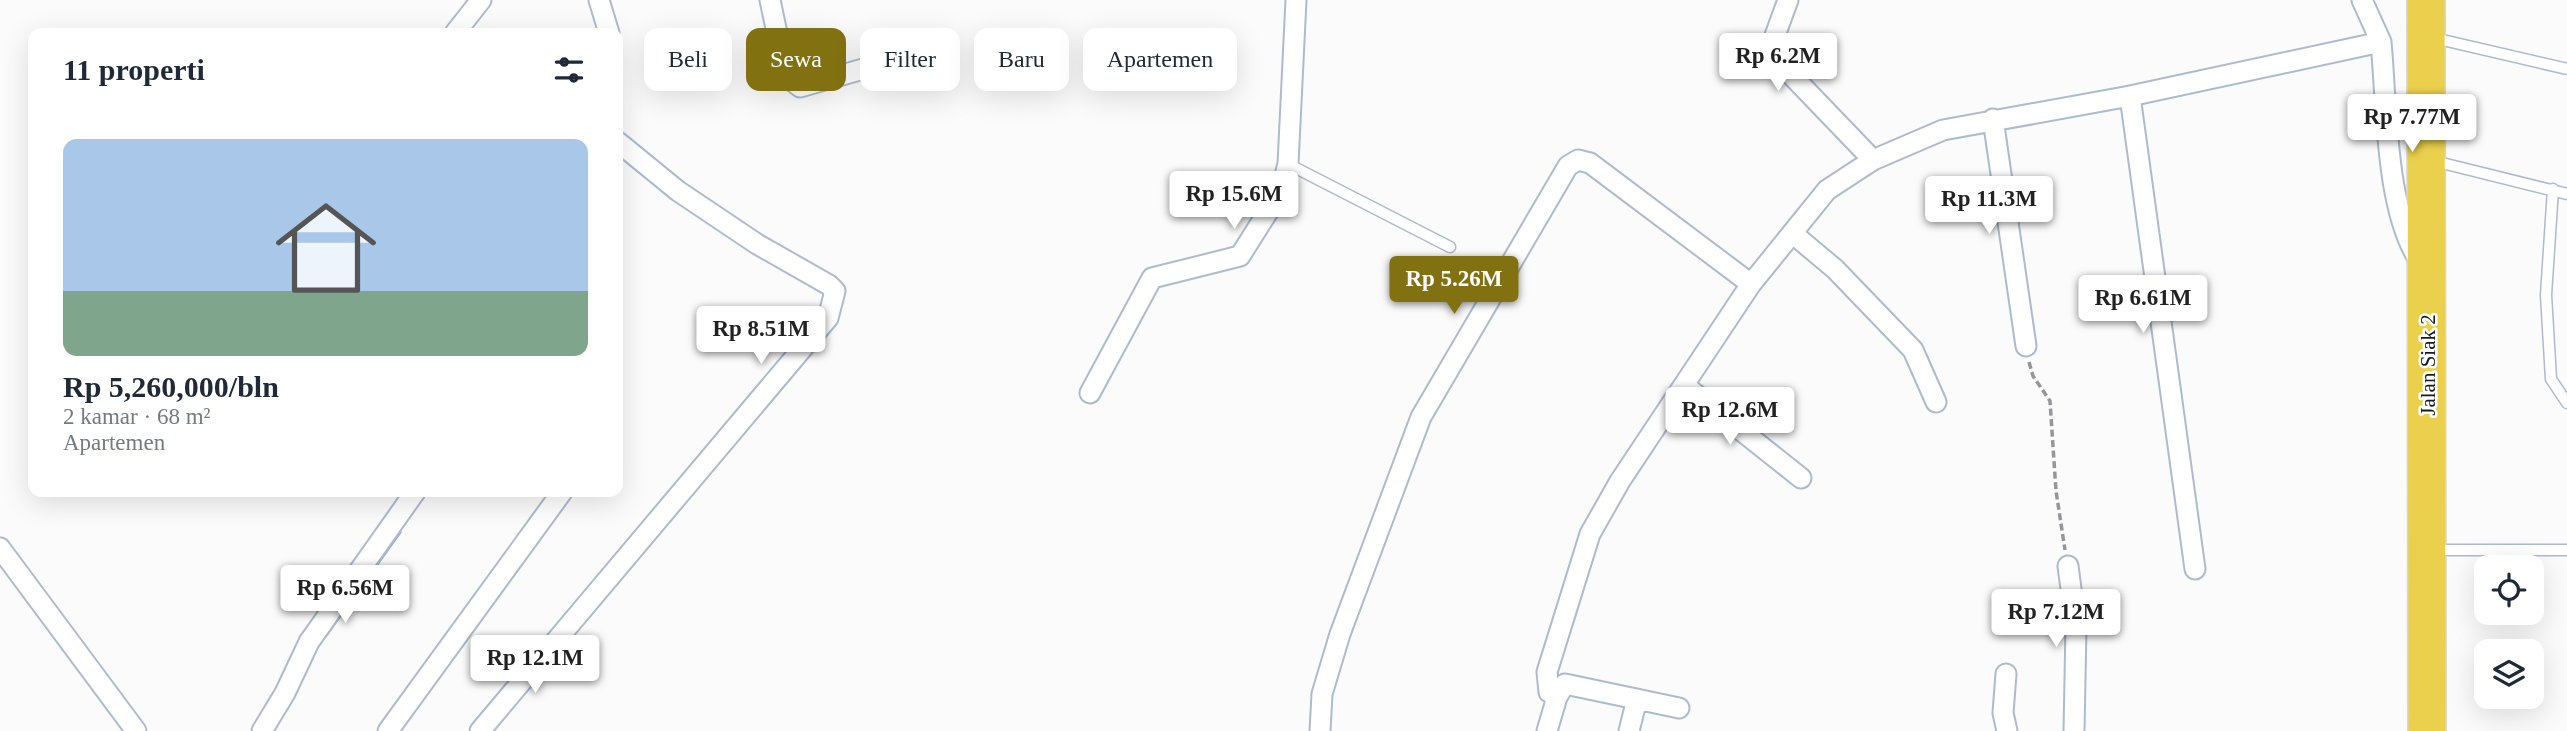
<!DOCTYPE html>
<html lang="id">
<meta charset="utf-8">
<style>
body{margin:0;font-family:Georgia,serif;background:#f2f2f3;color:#1f2937;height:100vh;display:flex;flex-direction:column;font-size:26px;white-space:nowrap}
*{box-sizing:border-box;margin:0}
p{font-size:23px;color:#747a83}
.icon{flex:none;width:38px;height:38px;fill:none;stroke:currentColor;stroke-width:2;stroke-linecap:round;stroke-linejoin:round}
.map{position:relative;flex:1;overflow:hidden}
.panel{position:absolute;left:28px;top:28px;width:595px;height:469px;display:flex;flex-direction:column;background:#fff;border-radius:14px;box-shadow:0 7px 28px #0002}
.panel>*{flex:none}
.top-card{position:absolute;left:644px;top:28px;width:665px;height:63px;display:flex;gap:14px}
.tools{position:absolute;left:2474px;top:555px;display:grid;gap:14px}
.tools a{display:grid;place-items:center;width:70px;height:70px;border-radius:14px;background:#fff;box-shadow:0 7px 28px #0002;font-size:35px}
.price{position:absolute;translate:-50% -60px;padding:0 16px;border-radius:7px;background:#fff;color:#222;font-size:23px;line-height:46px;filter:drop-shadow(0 2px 4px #0008)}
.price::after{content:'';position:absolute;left:50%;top:42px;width:21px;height:16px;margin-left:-10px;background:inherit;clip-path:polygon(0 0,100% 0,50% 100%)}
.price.selected{background:#827111;color:#fff}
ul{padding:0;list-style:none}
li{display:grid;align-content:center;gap:14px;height:371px;padding:0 35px}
li span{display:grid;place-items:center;height:217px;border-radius:14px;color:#555}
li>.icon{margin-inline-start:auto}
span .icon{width:126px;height:126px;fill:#fffc;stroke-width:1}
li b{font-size:30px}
h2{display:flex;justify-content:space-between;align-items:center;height:84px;padding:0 35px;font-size:30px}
.tag{padding:0 24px;border-radius:14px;background:#fff;box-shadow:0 7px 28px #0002;font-size:24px;line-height:63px}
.tag.selected{background:#827111;color:#fff}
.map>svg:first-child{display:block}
</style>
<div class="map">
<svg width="2567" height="731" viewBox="0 0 2567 731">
<rect width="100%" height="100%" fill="#fbfbfb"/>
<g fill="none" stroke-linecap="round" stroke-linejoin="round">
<!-- stream -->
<path stroke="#9caac4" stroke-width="5" d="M325,635L399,532"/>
<defs>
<path id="lane" d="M2434,38L2567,69
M2434,161L2567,194
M1288,164L1450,247
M2553,189L2546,295L2551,379L2567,403
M2432,550H2567"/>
<path id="street" d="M599,0L609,33
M770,0L786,76L800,87L891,61
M1788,0L1773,41L1777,60L1873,160
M455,33L481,0
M2381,42C2387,105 2385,212 2421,263
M2130,96L2195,569
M1993,119L2026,346
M1792,233L1835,269L1913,350L1936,402
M1684,385L1801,478
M1090,393L1152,278L1240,256L1281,191L1288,164L1296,0
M0,548L136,731
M2068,566L2076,626L2074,731
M2006,674L2003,713L2007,731
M1557,697L1549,692L1547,672L1590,534L1620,481L1751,284L1827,190L1873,160L1943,130L2130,96L2381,42L2362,0
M262,731L285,693L309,642L415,492
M388,731L562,492
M480,731L828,318L835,291L829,285L757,244L678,191L618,142
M1320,731L1322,694L1340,634L1421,417L1568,166L1578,160L1590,163L1751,284
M1547,731L1557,697L1565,684L1679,708
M1629,731L1637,699"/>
<path id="highway" d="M2426,0L2427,731"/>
</defs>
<!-- lane casing -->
<use href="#lane" stroke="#aebacf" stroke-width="13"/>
<!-- street casing -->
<use href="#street" stroke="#aebacf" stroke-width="23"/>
<!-- highway casing -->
<use href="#highway" stroke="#d5d6d7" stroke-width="40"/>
<!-- path -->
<path stroke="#949699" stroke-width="3.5" stroke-dasharray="7 3.5" stroke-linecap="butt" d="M2029,362L2033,376L2050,401L2056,491L2065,550"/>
<!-- lane -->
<use href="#lane" stroke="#fff" stroke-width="10"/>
<!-- street -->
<use href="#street" stroke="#fff" stroke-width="19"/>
<!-- highway -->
<use href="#highway" stroke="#ead04c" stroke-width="37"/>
</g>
<g text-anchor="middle" stroke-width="5" stroke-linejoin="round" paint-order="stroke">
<!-- street labels -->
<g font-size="21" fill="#151920" stroke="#fff">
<text transform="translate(2428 365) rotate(-90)" y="7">Jalan Siak 2</text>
</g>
</g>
</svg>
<div class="tools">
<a><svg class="icon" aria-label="locate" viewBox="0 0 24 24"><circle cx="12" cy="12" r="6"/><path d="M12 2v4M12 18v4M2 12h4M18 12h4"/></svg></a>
<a><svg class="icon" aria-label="layers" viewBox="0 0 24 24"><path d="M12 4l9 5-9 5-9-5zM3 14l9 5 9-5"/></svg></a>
</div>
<b class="price" style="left:1778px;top:93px">Rp 6.2M</b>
<b class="price" style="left:2412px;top:154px">Rp 7.77M</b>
<b class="price" style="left:1234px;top:231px">Rp 15.6M</b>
<b class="price" style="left:1989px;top:236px">Rp 11.3M</b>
<b class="price selected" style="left:1454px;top:316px">Rp 5.26M</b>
<b class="price" style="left:2143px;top:335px">Rp 6.61M</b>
<b class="price" style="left:761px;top:366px">Rp 8.51M</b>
<b class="price" style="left:1730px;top:447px">Rp 12.6M</b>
<b class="price" style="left:345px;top:625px">Rp 6.56M</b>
<b class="price" style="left:2056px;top:649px">Rp 7.12M</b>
<b class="price" style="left:535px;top:695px">Rp 12.1M</b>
<div class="top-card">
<a class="tag">Beli</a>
<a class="tag selected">Sewa</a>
<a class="tag">Filter</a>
<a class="tag">Baru</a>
<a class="tag">Apartemen</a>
</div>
<section class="panel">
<h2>11 properti<svg class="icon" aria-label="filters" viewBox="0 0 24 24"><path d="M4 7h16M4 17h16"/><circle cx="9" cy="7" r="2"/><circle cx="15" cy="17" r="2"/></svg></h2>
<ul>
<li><span style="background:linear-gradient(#a9c7e8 70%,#7fa58c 0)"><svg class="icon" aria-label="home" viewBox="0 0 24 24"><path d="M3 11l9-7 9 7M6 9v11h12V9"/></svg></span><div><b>Rp 5,260,000/bln</b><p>2 kamar · 68 m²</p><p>Apartemen</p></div></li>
</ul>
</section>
</div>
